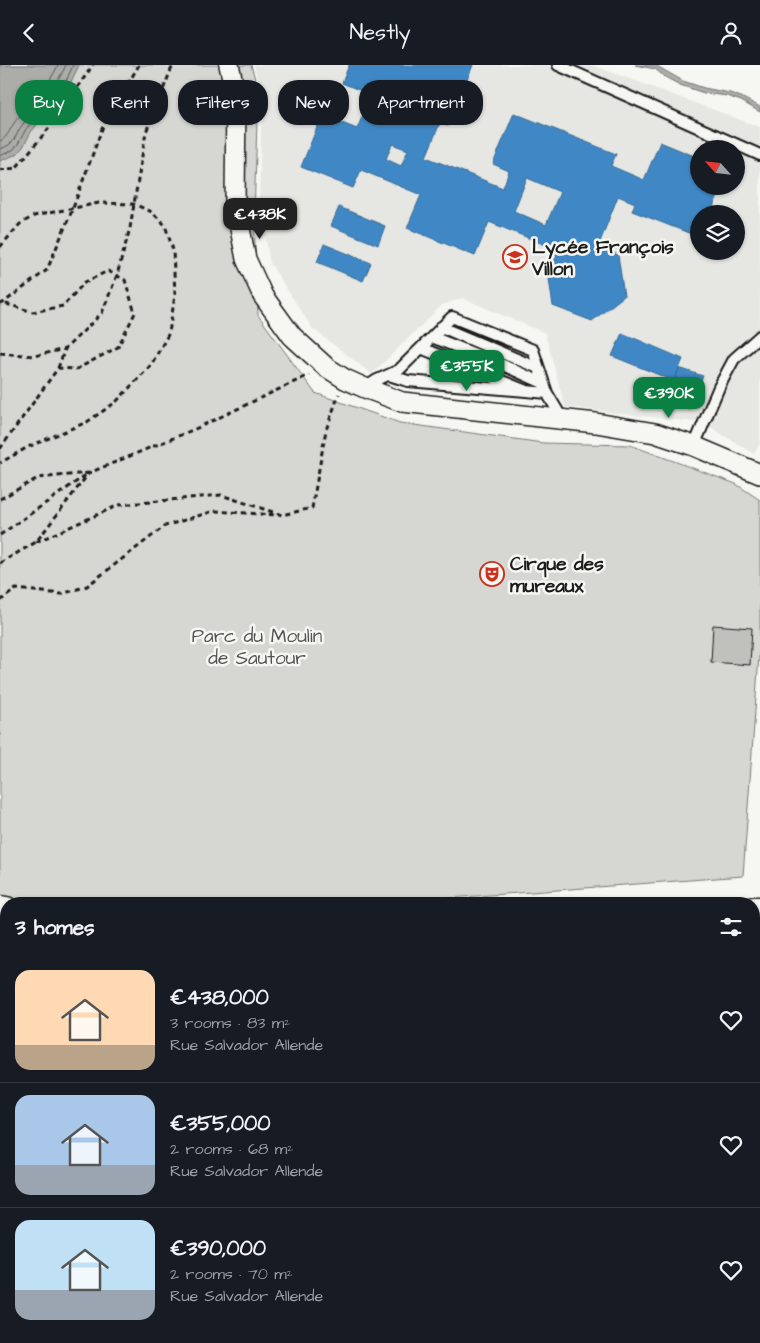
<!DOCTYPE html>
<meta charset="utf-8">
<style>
body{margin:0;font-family:"Architects Daughter",sans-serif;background:#20242c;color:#f1f3f6;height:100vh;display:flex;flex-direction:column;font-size:19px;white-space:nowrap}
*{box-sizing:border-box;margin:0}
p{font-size:16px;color:#9ea1a6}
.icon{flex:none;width:28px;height:28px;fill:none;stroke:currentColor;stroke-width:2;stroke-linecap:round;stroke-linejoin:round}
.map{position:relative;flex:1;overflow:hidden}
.details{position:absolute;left:0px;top:832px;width:760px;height:446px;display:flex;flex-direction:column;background:#171b24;border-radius:20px 20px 0 0;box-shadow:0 1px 4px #0004}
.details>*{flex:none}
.guide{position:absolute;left:15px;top:15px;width:500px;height:45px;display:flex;gap:10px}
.needle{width:32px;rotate:297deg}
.fabs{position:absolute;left:690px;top:75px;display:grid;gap:10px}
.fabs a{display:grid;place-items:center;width:55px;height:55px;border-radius:50%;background:#171b24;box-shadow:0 1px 4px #0004;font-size:25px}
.price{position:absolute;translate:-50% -42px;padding:0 11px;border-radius:10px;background:#0b8043;color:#fff;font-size:16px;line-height:32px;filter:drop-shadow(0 1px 2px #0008)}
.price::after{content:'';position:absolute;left:50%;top:30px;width:15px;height:11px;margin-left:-8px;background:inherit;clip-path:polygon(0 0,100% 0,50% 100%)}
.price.active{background:#222;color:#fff}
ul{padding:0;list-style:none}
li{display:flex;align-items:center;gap:15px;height:125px;padding:0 15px}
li+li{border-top:1px solid #363941}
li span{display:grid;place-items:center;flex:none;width:140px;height:100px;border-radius:15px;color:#555}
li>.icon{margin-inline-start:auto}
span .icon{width:60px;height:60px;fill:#fffc;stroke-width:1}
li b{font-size:21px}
h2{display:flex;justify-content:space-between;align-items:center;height:60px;padding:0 15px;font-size:21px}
.chip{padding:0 18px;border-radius:20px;background:#171b24;box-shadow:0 1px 4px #0004;font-size:18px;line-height:45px}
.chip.active{background:#0b8043;color:#fff}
header{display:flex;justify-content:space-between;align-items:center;height:65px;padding:0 15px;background:#171b24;font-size:22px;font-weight:600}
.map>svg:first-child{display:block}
</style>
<header><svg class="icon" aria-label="back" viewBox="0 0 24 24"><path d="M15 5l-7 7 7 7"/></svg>Nestly<svg class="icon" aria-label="person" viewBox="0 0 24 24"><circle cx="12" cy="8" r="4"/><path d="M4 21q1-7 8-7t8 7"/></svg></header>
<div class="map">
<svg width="760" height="1278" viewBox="0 0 760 1278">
<rect width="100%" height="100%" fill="#f6f6f2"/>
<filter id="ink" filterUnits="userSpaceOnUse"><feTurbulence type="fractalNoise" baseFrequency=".02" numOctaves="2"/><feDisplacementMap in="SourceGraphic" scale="10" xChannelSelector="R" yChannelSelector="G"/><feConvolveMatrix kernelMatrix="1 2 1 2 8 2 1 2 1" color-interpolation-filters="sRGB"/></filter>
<g filter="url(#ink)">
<!-- built -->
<path fill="#e6e6e2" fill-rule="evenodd" d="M254,0H592L760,62V378L754,389L704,358L565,342L545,268L462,233L442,240L372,309L312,263L270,198L259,136L262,34ZM699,84H736V121H699ZM699,149H736V186H699Z
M754,927H760V1278L754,1272Z"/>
<!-- green -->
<path fill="#d6d6d2" stroke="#797977" d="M0,0H251L258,24L254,153L258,250L315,328L400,358L543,378L630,380L736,419L760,435V577L743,811L372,839H6L0,843Z"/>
<!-- water -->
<path fill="#acaca9" stroke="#727271" d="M0,0H79L71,17L58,35L31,67L23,82L17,89L0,96Z
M635,0H655L683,16L704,23L730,28L741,32L760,42V47L741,36L727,31L704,28L680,20L665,12L655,4Z"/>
<!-- homes -->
<path fill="#f2c14e" stroke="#b2903f" d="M6,934V945H0V935Z
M0,969H5V978H0Z
M0,1063H4V1085H0Z
M0,1125L1,1137H6V1158H1Z
M3,1178H6V1193L2,1194V1203H0V1181H2Z
M0,1243H6V1271H4L5,1258H0Z
M125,1272H146L148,1278H126Z"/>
<!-- shops -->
<path fill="#e4572e" stroke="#a84529" d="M442,1272H512L506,1278H447Z"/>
<!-- schools -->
<path fill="#3f88c5" stroke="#346892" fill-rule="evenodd" d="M349,0H473L448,61L440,58L426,92L503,123L509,106L493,99L514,48L616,89L611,101L644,115L660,77L699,93V121H722L710,149H699V172L632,146L635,138L618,131L598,182L618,190L624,231L592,256L553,241L547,200L557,192L548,181L489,157L475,191L407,163L421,130L361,105L353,123L301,102L322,50L357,64L371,30L342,18ZM392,79L408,85L401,101L386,94ZM527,113L560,127L546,160L514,146Z
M339,142L385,161L378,180L331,161Z
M324,179L371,198L363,216L317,197Z
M622,268L683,294L674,316L612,291Z
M679,303L703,311L690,344L667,335Z"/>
<!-- industry -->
<path fill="#8d8d92" stroke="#6b6b6f" d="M754,960H760V985H754Z
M754,1023H758V1048H754Z
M760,1098V1180L754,1184V1103Z"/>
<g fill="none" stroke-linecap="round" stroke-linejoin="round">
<!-- shore -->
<path stroke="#565654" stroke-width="1" d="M0,76C9,72 10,62 17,54C31,37 49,21 58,0
M0,84C3,83 8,81 10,79C16,74 18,65 23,59C38,40 56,23 66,0
M0,91L13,85L18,79L26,64L54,33L67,14L73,0"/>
</g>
<!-- building -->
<path fill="#c0c0bd" stroke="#1c1c1c" d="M713,560L752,563L750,600L711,597Z"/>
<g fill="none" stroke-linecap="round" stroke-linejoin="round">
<defs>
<path id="service" d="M558,0L760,90
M441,262L538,303
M432,272L505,301L543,318
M421,283L526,326L547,328
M389,310L408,316L526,326
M365,323L377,315L399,305L452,252L533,285L547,328L563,355
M694,381L719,322L734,294L760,271
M754,914H760
M754,999H760
M754,1255L760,1262"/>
<path id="minor" d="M229,0L236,30L235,138L246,194L263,231L292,271L326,302L345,314L365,323L402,337L596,358L655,368L694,381L760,409
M0,1102H6
M0,1219H6
M185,1272L186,1278"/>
<path id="primary" d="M0,845L6,846
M754,846H760
M754,871H760
M0,872H6"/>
</defs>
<!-- service casing -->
<use href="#service" stroke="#1c1c1c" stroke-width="14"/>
<!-- minor casing -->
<use href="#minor" stroke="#1c1c1c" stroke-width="22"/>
<!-- primary casing -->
<use href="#primary" stroke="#1c1c1c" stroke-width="31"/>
<!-- path -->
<path stroke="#1c1c1c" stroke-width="3" stroke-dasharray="5 4" stroke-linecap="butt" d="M0,105L16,103L49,63L93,0
M0,182L20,159L34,151L99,138L134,139L152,147L165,160L173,185L175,230L169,268L151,300L116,337L87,357L28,382L0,398
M0,239L3,238L47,205L73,143L103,61L139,0
M0,288L34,291L65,284L102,248L117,210L130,163L146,67L173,0
M58,303L65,284
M0,384L58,303L77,304L118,282L135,248L125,215L108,206L85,217L63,241L33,247L3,238
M0,434L38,413L89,408
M0,470L86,410
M36,477L119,440L221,430L282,450L312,443L326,365L339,329
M0,498L36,477L89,408L195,364L309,310
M0,536L16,524L62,529L87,521L165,461L214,446L277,450"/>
<!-- service -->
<use href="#service" stroke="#f6f6f2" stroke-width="10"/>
<!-- minor -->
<use href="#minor" stroke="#f6f6f2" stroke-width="19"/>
<!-- primary -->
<use href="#primary" stroke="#f6f6f2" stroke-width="28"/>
</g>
</g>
<!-- icons -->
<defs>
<symbol id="school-ring" viewBox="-11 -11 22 22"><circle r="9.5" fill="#f6f6f2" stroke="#c8321e" stroke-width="1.5"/><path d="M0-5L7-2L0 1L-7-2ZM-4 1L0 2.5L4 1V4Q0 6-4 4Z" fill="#c8321e"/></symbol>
<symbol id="theatre-ring" viewBox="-11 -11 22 22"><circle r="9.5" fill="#f6f6f2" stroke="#c8321e" stroke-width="1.5"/><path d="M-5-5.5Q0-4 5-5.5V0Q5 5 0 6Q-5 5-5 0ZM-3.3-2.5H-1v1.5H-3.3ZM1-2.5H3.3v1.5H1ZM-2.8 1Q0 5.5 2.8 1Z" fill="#c8321e"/></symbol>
</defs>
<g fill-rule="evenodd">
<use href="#school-ring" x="501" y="178" width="28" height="28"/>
<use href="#theatre-ring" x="478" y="495" width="28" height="28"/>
</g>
<g text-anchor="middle" stroke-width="5" stroke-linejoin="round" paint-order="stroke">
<!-- poi labels -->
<g font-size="19" font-weight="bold" fill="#1c1c1c" stroke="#f6f6f2" text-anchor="start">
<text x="532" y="188">Lycée François<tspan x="532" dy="22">Villon</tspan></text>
<text x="510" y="505">Cirque des<tspan x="510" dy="22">mureaux</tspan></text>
</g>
<!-- park labels -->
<g font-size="19" fill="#545453" stroke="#f6f6f2">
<text x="257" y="577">Parc du Moulin<tspan x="257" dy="22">de Sautour</tspan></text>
</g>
</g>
</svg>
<div class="fabs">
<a><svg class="needle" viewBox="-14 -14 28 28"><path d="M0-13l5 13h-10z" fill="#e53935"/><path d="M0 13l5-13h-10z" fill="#9ea1a6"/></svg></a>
<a><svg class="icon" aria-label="layers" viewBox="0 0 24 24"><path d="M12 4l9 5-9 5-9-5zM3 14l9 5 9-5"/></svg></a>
</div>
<b class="price active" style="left:260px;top:175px">€438K</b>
<b class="price" style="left:467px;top:327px">€355K</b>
<b class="price" style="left:669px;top:354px">€390K</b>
<div class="guide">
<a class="chip active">Buy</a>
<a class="chip">Rent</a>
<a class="chip">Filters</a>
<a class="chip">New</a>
<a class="chip">Apartment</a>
</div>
<section class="details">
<h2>3 homes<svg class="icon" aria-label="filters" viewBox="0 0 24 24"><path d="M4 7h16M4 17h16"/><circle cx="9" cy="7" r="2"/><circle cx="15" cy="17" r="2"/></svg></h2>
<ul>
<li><span style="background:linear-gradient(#ffd9b3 75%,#b9a48a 0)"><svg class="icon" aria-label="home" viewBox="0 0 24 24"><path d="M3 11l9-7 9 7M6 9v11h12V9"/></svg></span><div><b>€438,000</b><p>3 rooms · 83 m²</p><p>Rue Salvador Allende</p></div><svg class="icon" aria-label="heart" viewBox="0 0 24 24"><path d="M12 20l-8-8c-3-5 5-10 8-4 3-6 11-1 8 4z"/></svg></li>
<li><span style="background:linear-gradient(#a9c7e8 70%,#9aa5b1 0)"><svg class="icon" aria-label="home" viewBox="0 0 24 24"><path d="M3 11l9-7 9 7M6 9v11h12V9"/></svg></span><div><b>€355,000</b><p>2 rooms · 68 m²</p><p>Rue Salvador Allende</p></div><svg class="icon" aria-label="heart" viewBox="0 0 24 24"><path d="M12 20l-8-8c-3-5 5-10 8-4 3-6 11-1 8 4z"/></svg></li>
<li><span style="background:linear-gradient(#bfe0f5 70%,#9aa5b1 0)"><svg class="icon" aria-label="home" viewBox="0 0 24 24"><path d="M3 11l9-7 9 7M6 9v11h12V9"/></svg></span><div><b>€390,000</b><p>2 rooms · 70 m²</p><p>Rue Salvador Allende</p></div><svg class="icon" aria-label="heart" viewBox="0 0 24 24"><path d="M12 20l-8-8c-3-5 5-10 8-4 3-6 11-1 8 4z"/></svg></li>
</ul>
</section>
</div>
